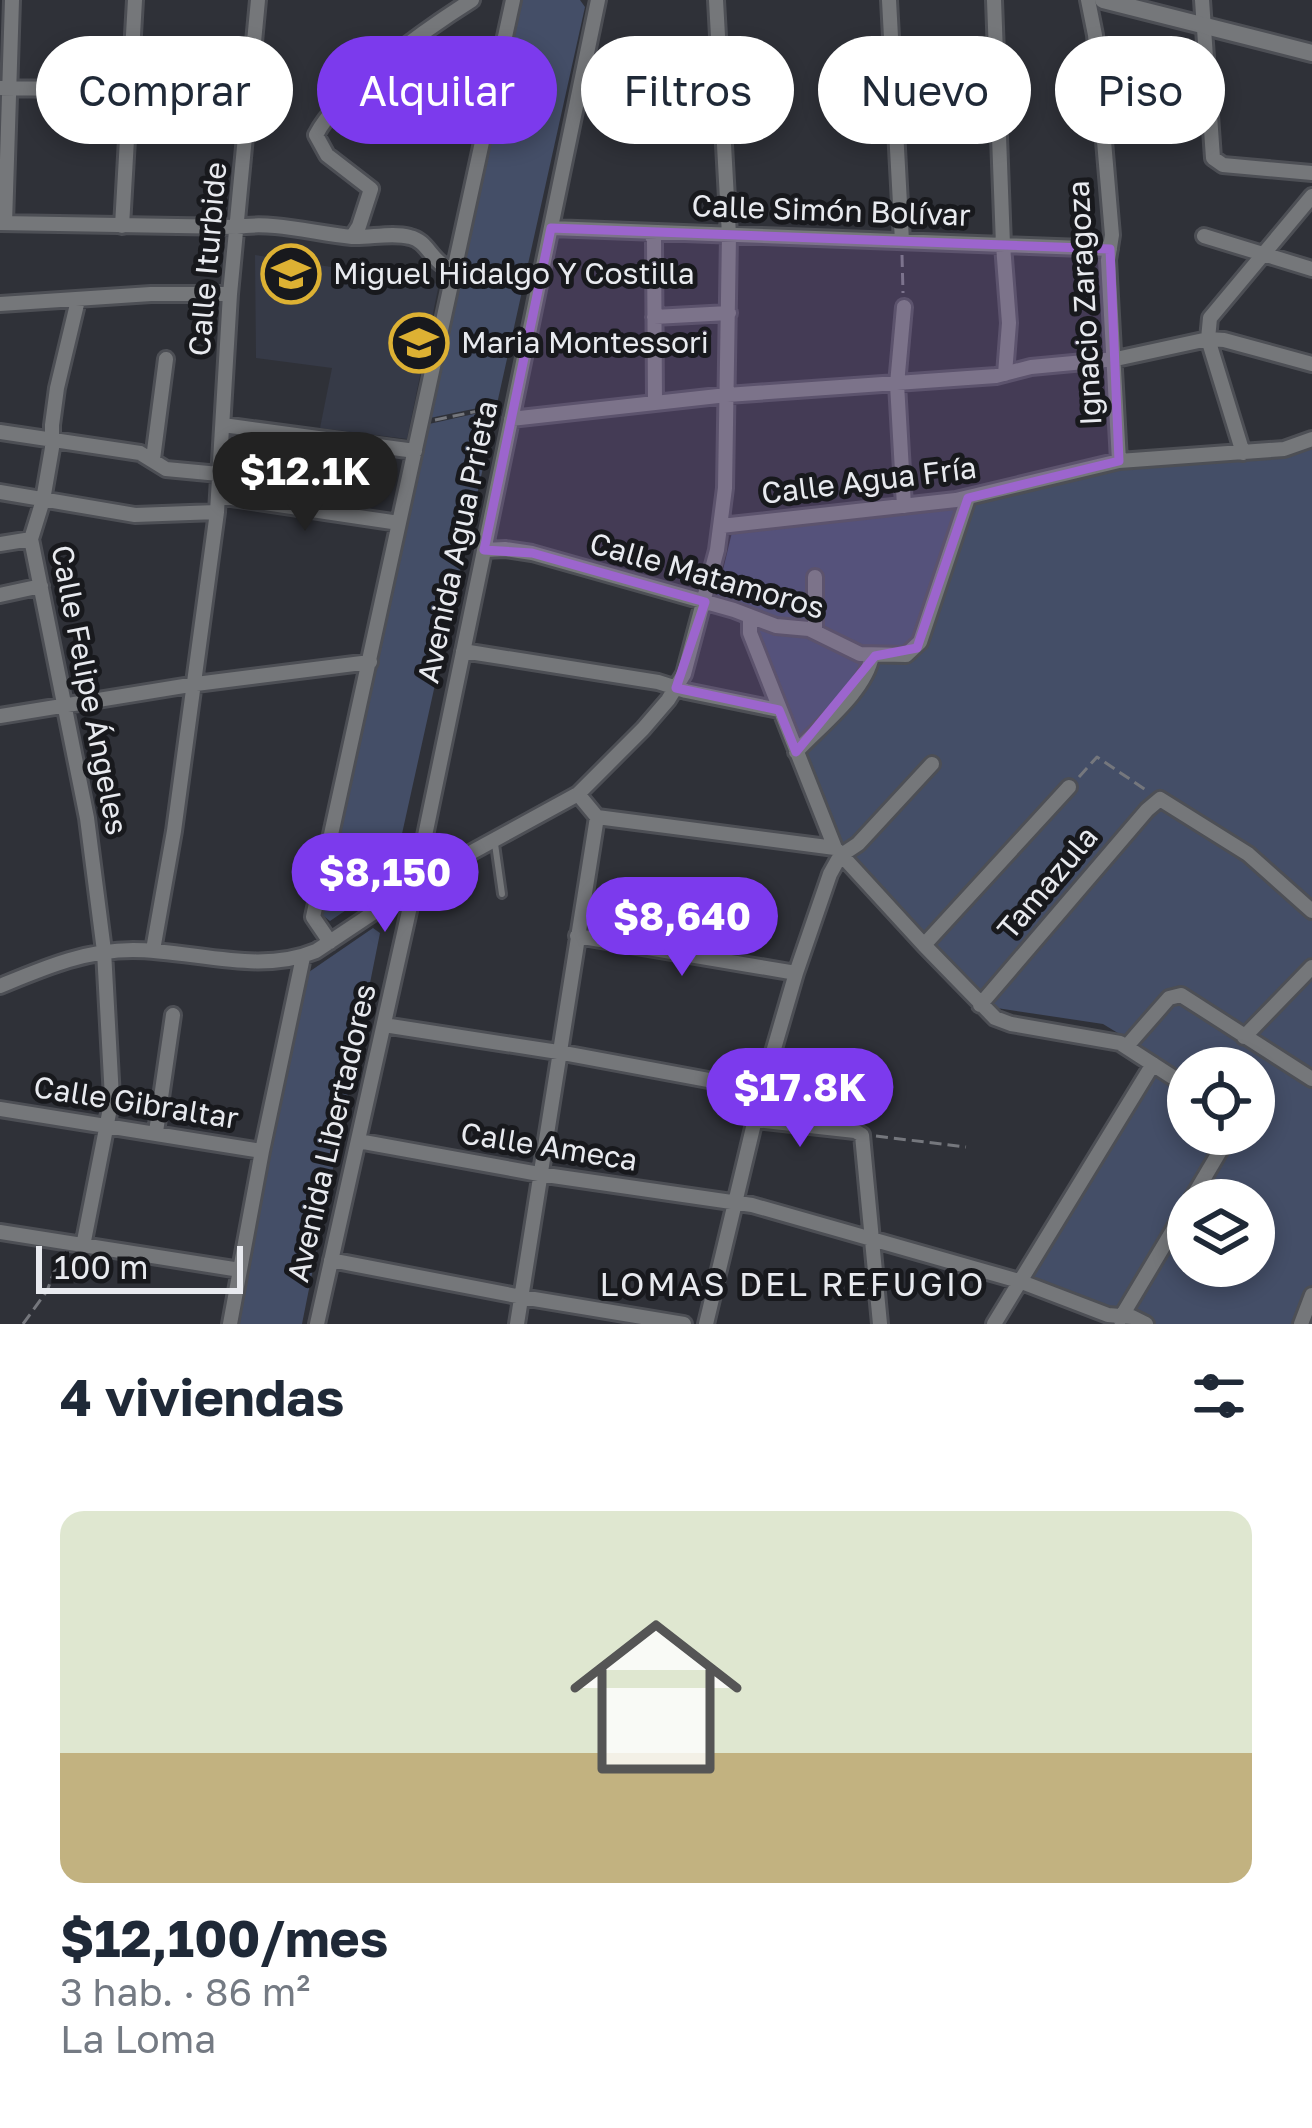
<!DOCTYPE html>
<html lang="es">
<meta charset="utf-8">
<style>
body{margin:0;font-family:"Golos Text",sans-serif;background:#f2f2f3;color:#1f2937;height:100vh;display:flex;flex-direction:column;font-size:45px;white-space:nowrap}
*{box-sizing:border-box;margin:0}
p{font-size:39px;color:#747a83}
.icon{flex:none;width:66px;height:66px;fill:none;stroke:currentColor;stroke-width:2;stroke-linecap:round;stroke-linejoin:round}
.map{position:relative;height:1324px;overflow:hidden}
.details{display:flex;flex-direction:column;background:#fff;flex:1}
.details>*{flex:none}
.top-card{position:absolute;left:36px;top:36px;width:1242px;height:108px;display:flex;gap:24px}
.tools{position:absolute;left:1167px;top:1047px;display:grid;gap:24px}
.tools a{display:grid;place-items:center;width:108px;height:108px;border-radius:50%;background:#fff;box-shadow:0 6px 18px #0003;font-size:60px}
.scale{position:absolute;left:36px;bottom:30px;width:207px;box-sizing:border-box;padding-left:12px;border:6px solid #e8eaef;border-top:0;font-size:33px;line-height:42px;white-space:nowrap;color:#e8eaef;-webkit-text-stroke:9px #18191d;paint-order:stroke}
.price{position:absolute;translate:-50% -102px;padding:0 27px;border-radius:42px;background:#7c3aed;color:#fff;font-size:39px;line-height:78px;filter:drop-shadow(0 3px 6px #0008)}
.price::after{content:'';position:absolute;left:50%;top:72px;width:36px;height:27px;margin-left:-18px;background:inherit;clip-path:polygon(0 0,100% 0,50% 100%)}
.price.current{background:#222;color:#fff}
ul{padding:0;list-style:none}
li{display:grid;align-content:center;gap:24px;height:636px;padding:0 60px}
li+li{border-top:3px solid #e0e1e3}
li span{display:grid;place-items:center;height:372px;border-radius:24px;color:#555}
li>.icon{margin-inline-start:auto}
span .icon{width:216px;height:216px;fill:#fffc;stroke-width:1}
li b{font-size:51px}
h2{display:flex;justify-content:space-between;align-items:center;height:144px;padding:0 60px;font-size:51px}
.chip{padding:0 42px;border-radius:54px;background:#fff;box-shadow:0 6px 18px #0003;font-size:42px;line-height:108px}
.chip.current{background:#7c3aed;color:#fff}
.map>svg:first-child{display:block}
</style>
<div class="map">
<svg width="1312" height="1324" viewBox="0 0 1312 1324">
<rect width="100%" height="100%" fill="#2f3138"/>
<!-- built -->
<path fill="#363a47" d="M255,255L439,284L407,439L320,428L332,368L256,358Z"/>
<!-- green -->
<path fill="#444e67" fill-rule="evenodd" d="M522,0H580L585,7L497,404L430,418Z
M496,409L392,879L330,921L322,915L429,424Z
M1312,441V1324H1121L1025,1279L1154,1055L1103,1024L990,1007L835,847L744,625L714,608L733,528L978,494L1102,465ZM1188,1068H1254V1134H1188ZM1188,1200H1254V1266H1188Z
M373,928L380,933L302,1324H236L306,974Z"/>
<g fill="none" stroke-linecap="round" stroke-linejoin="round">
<defs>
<path id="service" d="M495,844L502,894"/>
<path id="minor" d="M889,0L902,241
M994,0L1003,245L1009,323L1005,374
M1088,0L1095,35L1112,235L1108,260L1119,461
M1202,0L1213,158L1223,165L1312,173
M0,88L251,92
M0,223L236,227C275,221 312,233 352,237C370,238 392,232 410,237C429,241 431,264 455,271
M5,223L12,0
M122,226L135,0
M551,228L1110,249
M650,232L654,240L655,401
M1204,236L1312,269
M352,237L359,226L371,189L327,155L316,135C338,91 429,27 472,0
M78,300L57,388L52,425V448L43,500L31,539L87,818L104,951L112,1098L83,1246
M0,304L151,294H230
M904,307L897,384L904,506
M654,317L729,313
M511,419L727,395L996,376L1031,367L1116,359L1208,339L1224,340L1312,364
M223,425L415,451
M0,432L140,453L166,469L219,474
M1243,453L1208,339L1210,318L1312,196
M153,459L166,359
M0,492L135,515L217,512
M218,496L399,523
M721,526L956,500L1119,461L1284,449L1312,439
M0,544L31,539
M484,550L505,549L532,553L734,610L776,626L809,629L860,654L906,655L920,642L968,498
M0,595L41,586
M750,617V633L835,848L924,945L995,1018L1011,1024L1120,1043L1188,1087
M815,631V577
M463,651L658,682L686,691L779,710
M0,716L196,684L370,662
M796,752C821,725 865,692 872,656
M597,817L835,848
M577,936L796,973
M330,942L313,917L513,0
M924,945L1069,787
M153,950L174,831L217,512L230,294L258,0
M0,986C44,968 85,950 133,950C193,950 259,975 316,951L430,875L578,794L643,729L668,700L684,674L717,550L725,488L729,235L716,0
M980,1005L1147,810L1160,799L1248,854L1312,911
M384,1025L558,1052L762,1090
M1244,1037L1312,967
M1127,1046L1169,998L1181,995L1312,1079
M0,1109L262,1151
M755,1120L855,1131L862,1135L880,1324
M156,1132L173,1015
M358,1141L539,1174L752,1205L1019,1281L1108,1315L1132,1317L1146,1324
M1191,1200L1230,1134
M0,1232L240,1270
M331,1260L522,1297L684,1324
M1120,1319L1188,1205
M230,1324L262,1151L303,957
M317,1324L415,884L598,0
M517,1324L597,817L578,794
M706,1324L762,1090L796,973L830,874L840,856L858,844L932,764
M994,1324L1153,1064
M1301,1324L1312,1295"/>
<path id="tertiary" d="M1103,0L1312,53"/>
</defs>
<!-- service casing -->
<use href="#service" stroke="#4d4f55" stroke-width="12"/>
<!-- minor casing -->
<use href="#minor" stroke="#4d4f55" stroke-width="20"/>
<!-- tertiary casing -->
<use href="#tertiary" stroke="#4d4f55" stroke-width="22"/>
<!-- path -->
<path stroke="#75777d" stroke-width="3" stroke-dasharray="12 6" stroke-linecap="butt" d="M902,255L903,293
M435,420L502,406
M1079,777L1097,757L1146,790
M876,1136L966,1147
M23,1324L47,1291L60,1255"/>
<!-- service -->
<use href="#service" stroke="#75777a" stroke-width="6"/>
<!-- minor -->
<use href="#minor" stroke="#75777a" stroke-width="14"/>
<!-- tertiary -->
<use href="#tertiary" stroke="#75777a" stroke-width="16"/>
</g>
<!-- marked area -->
<path fill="#9c65cd" fill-opacity="0.2" stroke="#9c65cd" stroke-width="9" stroke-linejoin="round" d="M551,228L1110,249L1119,461L968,498L917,648L875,656L796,752L779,710L676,688L705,602L532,553L484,550Z"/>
<!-- icons -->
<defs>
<symbol id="school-ring" viewBox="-11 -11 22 22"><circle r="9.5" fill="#18191d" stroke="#ddb133" stroke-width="1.5"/><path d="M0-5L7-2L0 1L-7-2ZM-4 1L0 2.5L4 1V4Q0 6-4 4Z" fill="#ddb133"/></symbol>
</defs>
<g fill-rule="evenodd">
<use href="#school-ring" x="258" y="241" width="66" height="66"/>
<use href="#school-ring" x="386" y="310" width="66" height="66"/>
</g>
<g text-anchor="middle" stroke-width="10" stroke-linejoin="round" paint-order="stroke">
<!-- street labels -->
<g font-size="30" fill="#e8eaef" stroke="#18191d">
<text transform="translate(831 211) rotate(2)" y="10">Calle Simón Bolívar</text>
<text transform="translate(208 259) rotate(-85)" y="10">Calle Iturbide</text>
<text transform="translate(1085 303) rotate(-93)" y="10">Ignacio Zaragoza</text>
<text transform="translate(869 481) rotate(-7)" y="10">Calle Agua Fría</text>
<text transform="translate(458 542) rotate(-78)" y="10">Avenida Agua Prieta</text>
<text transform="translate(707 576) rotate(16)" y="10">Calle Matamoros</text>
<text transform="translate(89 690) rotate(79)" y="10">Calle Felipe Ángeles</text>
<text transform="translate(1048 883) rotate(-50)" y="10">Tamazula</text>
<text transform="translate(136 1103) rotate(9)" y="10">Calle Gibraltar</text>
<text transform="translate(332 1133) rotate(-77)" y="10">Avenida Libertadores</text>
<text transform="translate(549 1147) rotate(9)" y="10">Calle Ameca</text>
</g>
<!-- poi labels -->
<g font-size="30" fill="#e8eaef" stroke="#18191d" text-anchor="start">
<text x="333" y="284">Miguel Hidalgo Y Costilla</text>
<text x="461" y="353">Maria Montessori</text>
</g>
<!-- neighbourhood labels -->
<g font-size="33" letter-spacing="3" fill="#e8eaef" stroke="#18191d">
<text x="793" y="1296">LOMAS DEL REFUGIO</text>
</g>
</g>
</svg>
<div class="tools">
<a><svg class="icon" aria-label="locate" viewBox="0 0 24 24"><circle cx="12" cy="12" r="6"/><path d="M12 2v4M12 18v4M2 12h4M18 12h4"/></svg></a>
<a><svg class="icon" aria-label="layers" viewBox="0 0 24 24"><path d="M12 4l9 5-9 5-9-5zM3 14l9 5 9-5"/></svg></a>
</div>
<div class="scale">100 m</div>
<b class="price current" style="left:305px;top:534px">$12.1K</b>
<b class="price" style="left:385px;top:935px">$8,150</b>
<b class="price" style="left:682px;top:979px">$8,640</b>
<b class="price" style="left:800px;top:1150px">$17.8K</b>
<div class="top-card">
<a class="chip">Comprar</a>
<a class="chip current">Alquilar</a>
<a class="chip">Filtros</a>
<a class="chip">Nuevo</a>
<a class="chip">Piso</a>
</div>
</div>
<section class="details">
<h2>4 viviendas<svg class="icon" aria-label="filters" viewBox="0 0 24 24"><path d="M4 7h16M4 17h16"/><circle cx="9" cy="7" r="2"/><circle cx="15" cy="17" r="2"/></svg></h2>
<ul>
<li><span style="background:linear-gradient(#dfe7d0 65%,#c2b280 0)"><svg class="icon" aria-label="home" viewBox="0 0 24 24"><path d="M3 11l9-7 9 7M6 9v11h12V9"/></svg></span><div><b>$12,100/mes</b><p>3 hab. · 86 m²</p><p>La Loma</p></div></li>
</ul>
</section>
